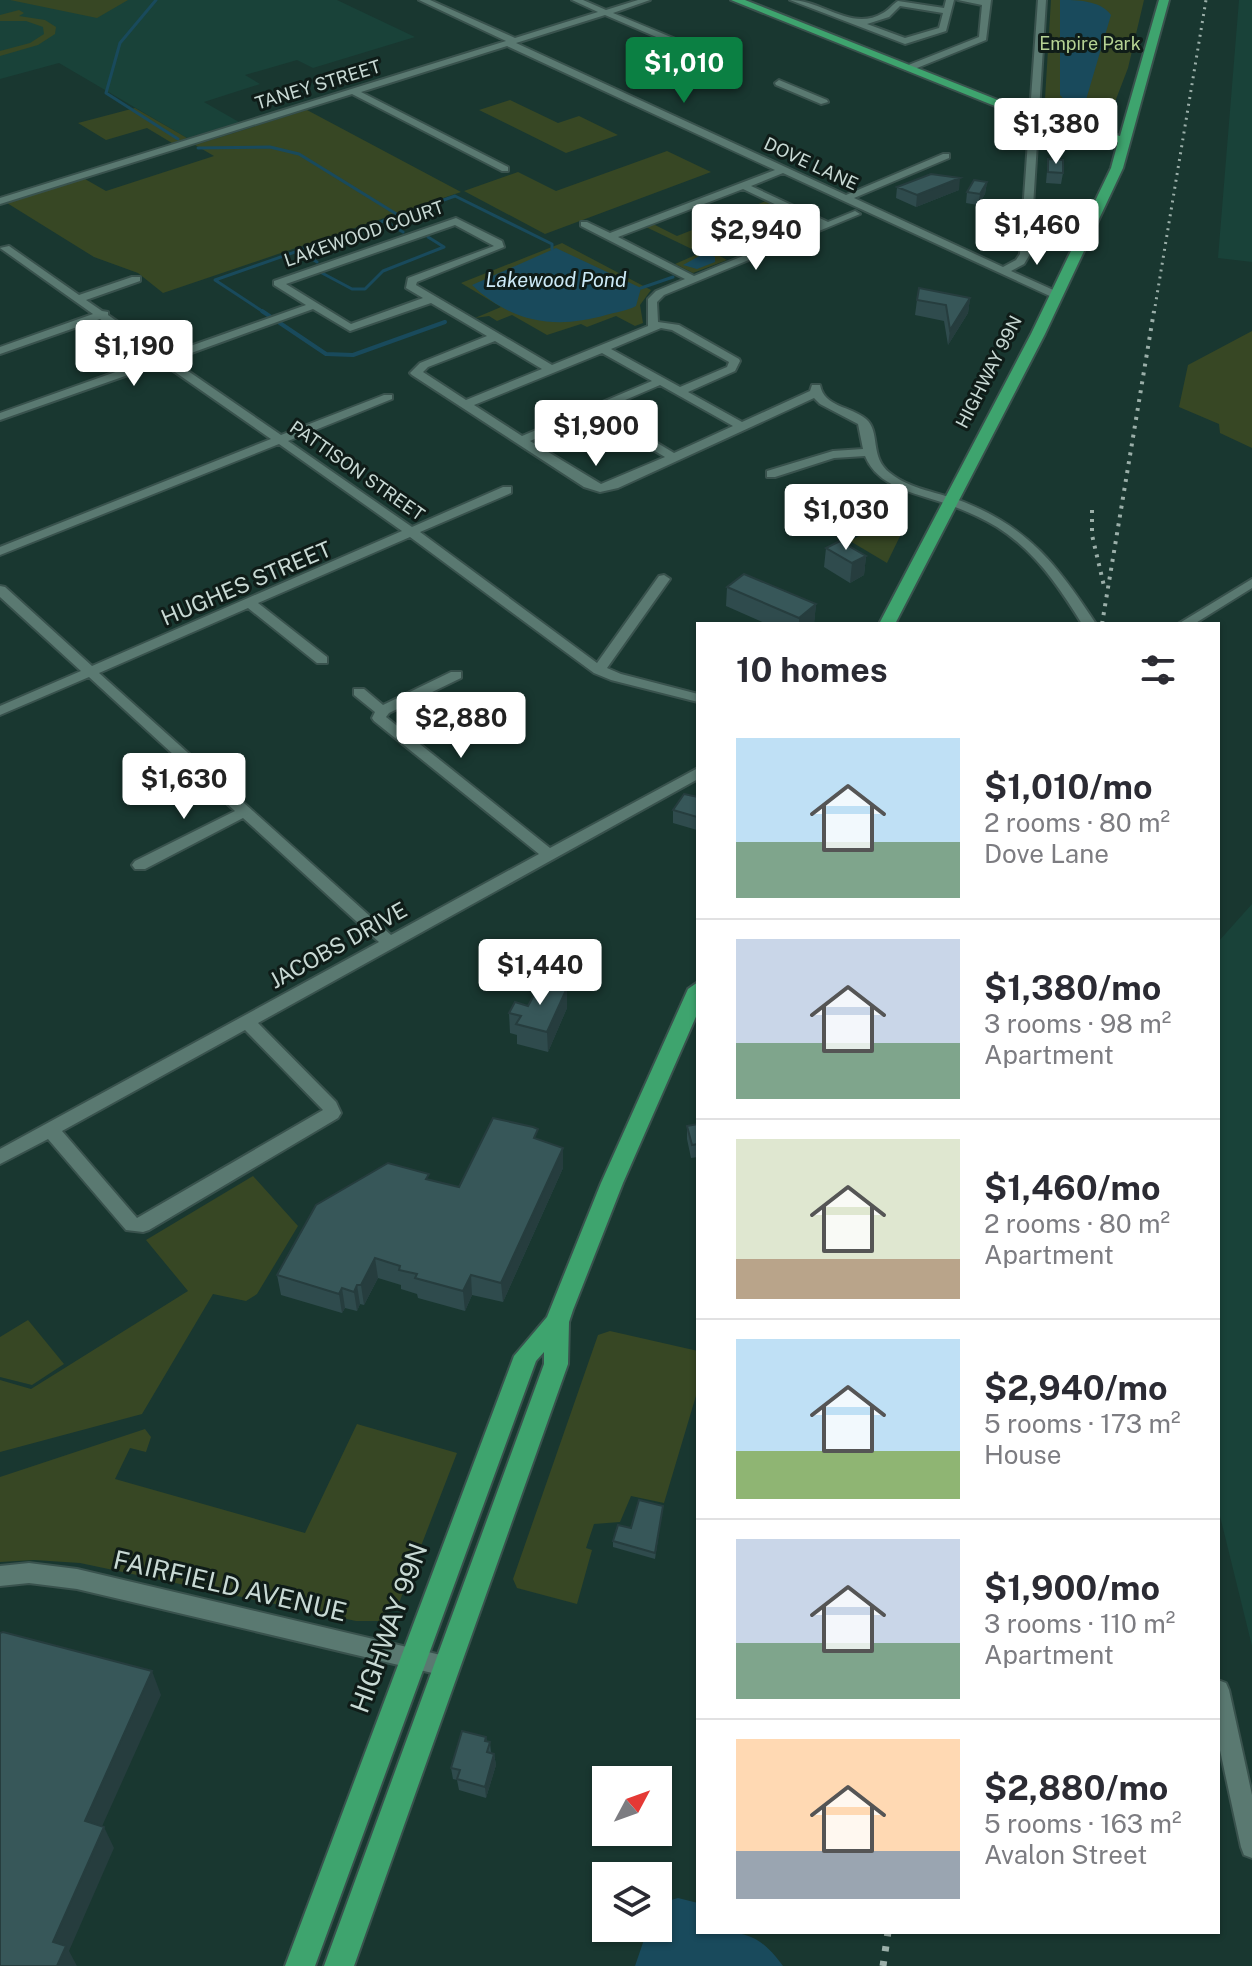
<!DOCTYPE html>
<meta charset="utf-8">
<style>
body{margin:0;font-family:"Public Sans",sans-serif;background:#f2f2f3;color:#2b2b33;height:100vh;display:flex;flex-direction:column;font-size:30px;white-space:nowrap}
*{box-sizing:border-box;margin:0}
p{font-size:26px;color:#7c7c81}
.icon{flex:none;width:44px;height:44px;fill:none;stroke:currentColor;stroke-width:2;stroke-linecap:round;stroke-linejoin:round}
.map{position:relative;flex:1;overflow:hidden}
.details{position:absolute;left:696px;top:622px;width:524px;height:1312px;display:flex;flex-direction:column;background:#fff;border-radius:0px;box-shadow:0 2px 6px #0004}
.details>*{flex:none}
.needle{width:52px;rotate:49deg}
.controls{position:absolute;left:592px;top:1766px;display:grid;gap:16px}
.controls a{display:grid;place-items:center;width:80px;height:80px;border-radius:0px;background:#fff;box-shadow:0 2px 6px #0004;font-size:40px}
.price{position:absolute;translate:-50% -68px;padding:0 18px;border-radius:8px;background:#fff;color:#222;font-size:26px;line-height:52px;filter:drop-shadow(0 2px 4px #0008)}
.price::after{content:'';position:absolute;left:50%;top:48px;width:24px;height:18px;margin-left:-12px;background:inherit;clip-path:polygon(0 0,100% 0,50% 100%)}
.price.active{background:#0b8043;color:#fff}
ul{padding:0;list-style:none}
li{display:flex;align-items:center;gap:24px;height:200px;padding:0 40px}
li+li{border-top:2px solid #e1e1e2}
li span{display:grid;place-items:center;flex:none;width:224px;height:160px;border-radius:0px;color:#555}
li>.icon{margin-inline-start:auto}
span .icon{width:96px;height:96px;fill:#fffc;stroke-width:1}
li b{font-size:34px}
h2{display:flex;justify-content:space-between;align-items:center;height:96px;padding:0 40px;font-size:34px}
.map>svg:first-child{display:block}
</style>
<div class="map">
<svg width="1252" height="1966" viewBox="0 0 1252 1966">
<rect width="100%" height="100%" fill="#193730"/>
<!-- built -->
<path fill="#194239" d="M0,0H337L415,37L313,68L297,60L245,75L260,84L204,102L239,122L187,138L59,63L0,79Z
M1239,0H1252V262L1218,258Z
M1252,904V1646L1218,1508V942Z"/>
<!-- green -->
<path fill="#374724" d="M10,0H128L97,18Z
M1051,0H1144L1128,68L1105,128L1093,129L1044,115Z
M19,10L24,13L19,16L45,20L56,27L55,34L38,45L0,56V51L30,43L44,34L43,27L26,21H0V15Z
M510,100L558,123L579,116L618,135L566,153L479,110Z
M135,108L187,138L172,143L147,128L106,140L78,123Z
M307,110L461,192L163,293L138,273L94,257L7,203L85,179L106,191L214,156L195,145Z
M667,151L711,172L545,234L464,191L518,172L556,191Z
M766,201L793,213L705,248L727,260L693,273L675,264L700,253L646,227L653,224L677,236Z
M562,243L651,290L640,305L643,323L635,326L616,316L587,327L581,324L547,335L512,315L497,321L489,316L475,318L501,307L461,283Z
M1252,331V448L1220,433L1219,424L1179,407L1188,365Z
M880,525L902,532L887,563L850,541Z
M253,1176L298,1226L257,1294L246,1301L213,1294L142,1414L0,1452V1380L31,1389L188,1291L146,1240Z
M28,1320L64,1364L32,1385L0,1377V1337Z
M610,1331L698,1351V1389L664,1503L631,1496L620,1522L594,1524L586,1548L592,1550L577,1604L517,1588L513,1579L598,1335Z
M357,1424L457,1453L399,1603L386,1612L384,1621H356L80,1563L34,1560L0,1562V1477L145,1429L151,1437L146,1452L130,1448L115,1479L305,1533Z"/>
<!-- water -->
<path fill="#194a5c" d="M1060,0C1077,0 1100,0 1111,15L1083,110L1072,108L1060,95Z
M767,208L777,212C763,221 747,220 732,226L733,230L702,240L696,247L715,257V262L697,269L683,265L703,254L694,247L698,240L693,235L738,223L735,219Z
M556,248L641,288L636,306C627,311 616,312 606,315C554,330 511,322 472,285Z
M678,1898L698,1903V1932C740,1932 756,1929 783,1966H635L648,1928H658L661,1903Z"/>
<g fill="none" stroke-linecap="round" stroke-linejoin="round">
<!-- stream-far1 -->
<path stroke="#194a5c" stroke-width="3" d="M156,0L120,43L106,93L178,139
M198,148L270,147L299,154L398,215
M383,221L403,232
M298,250L317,262
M322,273L352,289H365L383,271L444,247L428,237
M641,288L673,277
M265,313L215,280L455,196L552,244V249"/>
<!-- stream -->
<path stroke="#194a5c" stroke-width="4" d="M262,311L326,354L353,355L445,322"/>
<defs>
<path id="minor" d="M419,0H430L515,38L598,12L572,0H583L606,10L638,0H650L613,13L702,50V54H696L605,15L516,43L846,195L943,154H949V158L854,198L1003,267L1016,260L1020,254L1038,0H1046L1030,254L1024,264L1011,271L1060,293V297H1052L783,173L751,186L828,222L855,211L860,214L664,295L657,302L658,322L679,325L739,359L740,361L735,371L688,392L742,422L810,391L812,385H820C824,407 850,406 866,419C881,432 869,457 890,473C911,490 939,492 964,502C1029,528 1058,566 1096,624H1082C1059,587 1035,551 997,527C980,517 960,508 941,502C912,492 878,487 865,456L834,458L775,477H767V471L833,451L863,449L858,424L820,404L814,398L618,488L600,492L584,487L412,375L410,373L420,363L487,336L431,303L350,331L313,309L172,360L281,435L384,395H392V399L288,441L412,527L503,487H511V493L420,532L597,663L659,576L664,575L670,579L607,668L621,674L698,694V702L611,680L594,673L410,537L258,603L327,657V663H317L248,608L99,673L391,935L539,854L374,721L372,718L375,712L354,695V689H364L383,705L451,672H461V678L389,713L386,717L550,848L698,768V779L258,1023L336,1102L341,1113L338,1118L149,1230L143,1232L126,1230L48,1139L0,1164V1149L379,942L243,818L145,869H135L132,865L135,861L235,811L89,677L0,715V706L81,671L0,597V586L5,587L92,666L402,531L279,444L0,555V547L271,439L162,363L0,420V413L155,358L100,319L0,354V347L93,314L0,248L9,246L79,295L132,277H140V281L86,300L102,311L108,312V315L165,355L306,305L274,285V281L456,218L502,241L504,247L417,282L416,285L552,365L648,326V299L656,291L685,279L581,226V222H587L610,233L775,170L507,46L361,92L508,167V171H502L352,94L0,204V198L506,41ZM743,189L819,225L694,276L618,237ZM455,225L494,246L408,278L406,288L423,298L351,324L286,284ZM661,328L672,330L729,362L727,367L680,387L611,349ZM495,341L542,369L466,400L423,372L428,367ZM602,353L652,381L522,436L474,405ZM660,385L733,426L674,453L602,410ZM592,414L665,457L601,484L530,441ZM245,1030L323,1110L137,1218L62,1131Z
M790,0C822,0 852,32 883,13C889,10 893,4 898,1L944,8L946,0H954L946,31L905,44ZM900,6L943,13L939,28L905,38L867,24L889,17Z
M958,0H991L986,40L912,70H906V66L979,37L982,5Z
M779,80L827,100L828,102L821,104L776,85L775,83Z
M1252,579V588L1194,624H1178Z
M29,1563L77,1569L445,1656L453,1659L456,1666L453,1673L445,1676L77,1589L29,1583L0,1586V1566Z
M1218,1680L1226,1683L1229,1690L1252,1795V1858L1244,1855L1241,1847L1218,1741Z"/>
<path id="major" d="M731,0H745L1038,116L1120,136L1159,0H1169L1123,168L1045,334L895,624H879L1031,334L1111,168L1118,142L1030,120Z
M698,982V1012L623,1183L573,1310L569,1322L568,1364L354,1966H324L544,1364V1352L536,1361L315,1966H285L514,1356L547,1317L601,1183L688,989Z"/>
</defs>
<!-- minor casing -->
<use href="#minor" stroke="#39524d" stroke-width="4"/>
<!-- major casing -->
<use href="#major" stroke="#39524d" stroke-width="4"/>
<!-- minor -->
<use href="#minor" fill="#5a7971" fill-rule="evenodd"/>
<!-- major -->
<use href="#major" fill="#3ea46e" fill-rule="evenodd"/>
<!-- rail-far2 -->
<path stroke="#9bafa9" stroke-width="3" stroke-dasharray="2 5" stroke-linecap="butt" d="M1154,313L1206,0"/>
<!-- rail-far1 -->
<path stroke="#9bafa9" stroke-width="4" stroke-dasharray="3 6" stroke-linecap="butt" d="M1092,510V535L1104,586
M1102,624L1154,311"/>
<!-- rail -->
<path stroke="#9bafa9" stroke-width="7" stroke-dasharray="5 10" stroke-linecap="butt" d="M883,1966L888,1932"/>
</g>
<!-- wall -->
<path fill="#2f4b4d" d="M1048,159L1063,173L1061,184L1046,183Z
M987,182L985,194L978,205L966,203L967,192Z
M897,187L959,190L916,207L896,198Z
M970,298L968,313L948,345L944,321L915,315L917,300Z
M826,548L866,556L864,575L850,583L824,567Z
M727,587L816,604L814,624H767L726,606Z
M698,797V828L697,830L673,823V810Z
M567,988V1008L548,1052L517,1044V1035L510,1033L509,1013Z
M698,1124V1157L691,1158L687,1139V1126Z
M539,1140L563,1148V1168L503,1302L472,1295L465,1311L418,1298L417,1294L401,1289V1285L378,1278L364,1305L360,1304L357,1311L345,1308L342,1313L281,1295L277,1275L430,1180L459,1187Z
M663,1506L655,1559L613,1547V1541Z
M486,1737L487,1742H490L491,1753L494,1754L496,1765L486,1798L459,1790L457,1780L453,1779L451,1768Z"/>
<!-- shaded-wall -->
<path fill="#263d3e" d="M960,178L959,190L916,207L917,195Z
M987,182L985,194L978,205L980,194Z
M970,298L968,313L948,345L950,330Z
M866,556L864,575L850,583L852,563Z
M816,604L814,624H799V618Z
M567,988V1008L548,1052L547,1032Z
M563,1148V1168L503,1302L501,1283Z
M375,1258L378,1278L364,1305L361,1285Z
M471,1275L472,1295L465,1311L463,1291Z
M357,1285L360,1304L357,1311L354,1292Z
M342,1288L345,1308L342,1313L339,1294Z
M152,1671L161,1695L95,1842L85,1821Z
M494,1754L496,1765L486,1798L485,1787Z
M104,1827L114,1848L69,1951L77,1966H57L53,1942Z"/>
<!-- building -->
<path fill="#375759" stroke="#263d3e" stroke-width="2" d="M1048,159L1063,160V173L1048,172Z
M931,174L960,178L917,195L897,187Z
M974,180L987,182L980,194L967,192Z
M919,288L970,298L950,330L946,305L917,300Z
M840,541L866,556L852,563L826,548Z
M744,574L816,604L799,618L727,587Z
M684,794L698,797L697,817L673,810Z
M541,982L567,988L547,1032L516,1024L521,1016L509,1013L515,1002L528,1006Z
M493,1118L533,1127L538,1129L534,1138L563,1148L501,1283L471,1275L463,1291L415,1278L417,1274L399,1270L400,1266L375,1258L361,1285H357L354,1292L342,1288L339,1294L277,1275L316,1205L388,1163L429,1174L426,1179L459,1187Z
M698,1124V1144L692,1145L687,1126Z
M639,1500L663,1506L655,1553L613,1541L618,1525L631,1528Z
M3,1632L152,1671L85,1821L104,1827L53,1942L66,1946L57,1966H0V1633Z
M462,1731L486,1737L485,1741L490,1742L487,1752L494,1754L485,1787L457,1779L460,1770L451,1768Z"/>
<g text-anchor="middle" stroke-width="6" stroke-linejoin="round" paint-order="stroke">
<!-- far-park labels -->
<g font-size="18" fill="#b5d293" stroke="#0f1c18">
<text x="1090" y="50">Empire Park</text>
</g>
<!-- far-street labels -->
<g font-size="18" fill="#c8d9d4" stroke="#0f1c18">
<text transform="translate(318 85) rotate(-17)" y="6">TANEY STREET</text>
<text transform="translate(811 164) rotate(25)" y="6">DOVE LANE</text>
<text transform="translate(364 234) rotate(-19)" y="6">LAKEWOOD COURT</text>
<text transform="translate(989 372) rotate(-63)" y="6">HIGHWAY 99N</text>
<text transform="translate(357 471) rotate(35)" y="6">PATTISON STREET</text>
</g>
<!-- far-water labels -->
<g font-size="20" font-style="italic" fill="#cce9f6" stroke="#0f1c18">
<text x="556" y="287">Lakewood Pond</text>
</g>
<!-- street labels -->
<g font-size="22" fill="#c8d9d4" stroke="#0f1c18">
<text transform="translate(246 583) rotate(-23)" y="8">HUGHES STREET</text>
<text transform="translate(338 945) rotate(-29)" y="8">JACOBS DRIVE</text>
</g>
<!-- near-street labels -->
<g font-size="26" fill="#c8d9d4" stroke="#0f1c18">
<text transform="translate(230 1586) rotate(13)" y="9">FAIRFIELD AVENUE</text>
<text transform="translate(389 1628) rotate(-70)" y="9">HIGHWAY 99N</text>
</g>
</g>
</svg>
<div class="controls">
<a><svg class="needle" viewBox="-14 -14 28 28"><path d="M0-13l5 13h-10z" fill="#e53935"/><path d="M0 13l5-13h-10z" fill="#7c7c81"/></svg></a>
<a><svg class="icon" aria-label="layers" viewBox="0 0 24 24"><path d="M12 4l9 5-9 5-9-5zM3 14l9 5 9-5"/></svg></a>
</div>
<b class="price active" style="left:684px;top:105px">$1,010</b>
<b class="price" style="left:1056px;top:166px">$1,380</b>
<b class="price" style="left:1037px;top:267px">$1,460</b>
<b class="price" style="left:756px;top:272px">$2,940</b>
<b class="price" style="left:134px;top:388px">$1,190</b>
<b class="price" style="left:596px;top:468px">$1,900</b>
<b class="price" style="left:846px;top:552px">$1,030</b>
<b class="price" style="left:461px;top:760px">$2,880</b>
<b class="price" style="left:184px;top:821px">$1,630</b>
<b class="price" style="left:540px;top:1007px">$1,440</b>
<section class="details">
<h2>10 homes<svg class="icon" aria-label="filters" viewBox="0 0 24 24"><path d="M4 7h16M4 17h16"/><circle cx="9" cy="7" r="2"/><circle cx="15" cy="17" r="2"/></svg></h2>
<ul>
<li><span style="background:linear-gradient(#bfe0f5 65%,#7fa58c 0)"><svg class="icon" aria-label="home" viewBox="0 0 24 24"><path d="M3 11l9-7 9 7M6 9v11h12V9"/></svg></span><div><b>$1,010/mo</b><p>2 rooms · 80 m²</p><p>Dove Lane</p></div></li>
<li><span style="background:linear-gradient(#c9d6e8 65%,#7fa58c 0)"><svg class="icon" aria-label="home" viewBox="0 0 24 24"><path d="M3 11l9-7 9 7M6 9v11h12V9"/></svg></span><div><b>$1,380/mo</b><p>3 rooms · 98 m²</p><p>Apartment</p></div></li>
<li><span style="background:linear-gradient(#dfe7d0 75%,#b9a48a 0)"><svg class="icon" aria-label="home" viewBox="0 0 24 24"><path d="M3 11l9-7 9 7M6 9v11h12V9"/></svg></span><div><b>$1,460/mo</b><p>2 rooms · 80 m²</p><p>Apartment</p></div></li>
<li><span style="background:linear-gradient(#bfe0f5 70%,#8fb573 0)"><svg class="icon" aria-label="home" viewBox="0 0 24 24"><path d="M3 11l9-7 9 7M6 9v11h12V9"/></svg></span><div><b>$2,940/mo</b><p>5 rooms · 173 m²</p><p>House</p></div></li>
<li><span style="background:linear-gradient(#c9d6e8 65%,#7fa58c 0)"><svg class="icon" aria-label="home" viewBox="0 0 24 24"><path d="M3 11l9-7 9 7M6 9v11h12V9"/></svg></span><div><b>$1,900/mo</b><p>3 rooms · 110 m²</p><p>Apartment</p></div></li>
<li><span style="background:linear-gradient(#ffd9b3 70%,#9aa5b1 0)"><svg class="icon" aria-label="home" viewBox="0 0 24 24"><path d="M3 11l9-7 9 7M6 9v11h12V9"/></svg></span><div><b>$2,880/mo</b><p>5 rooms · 163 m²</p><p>Avalon Street</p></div></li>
</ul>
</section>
</div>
